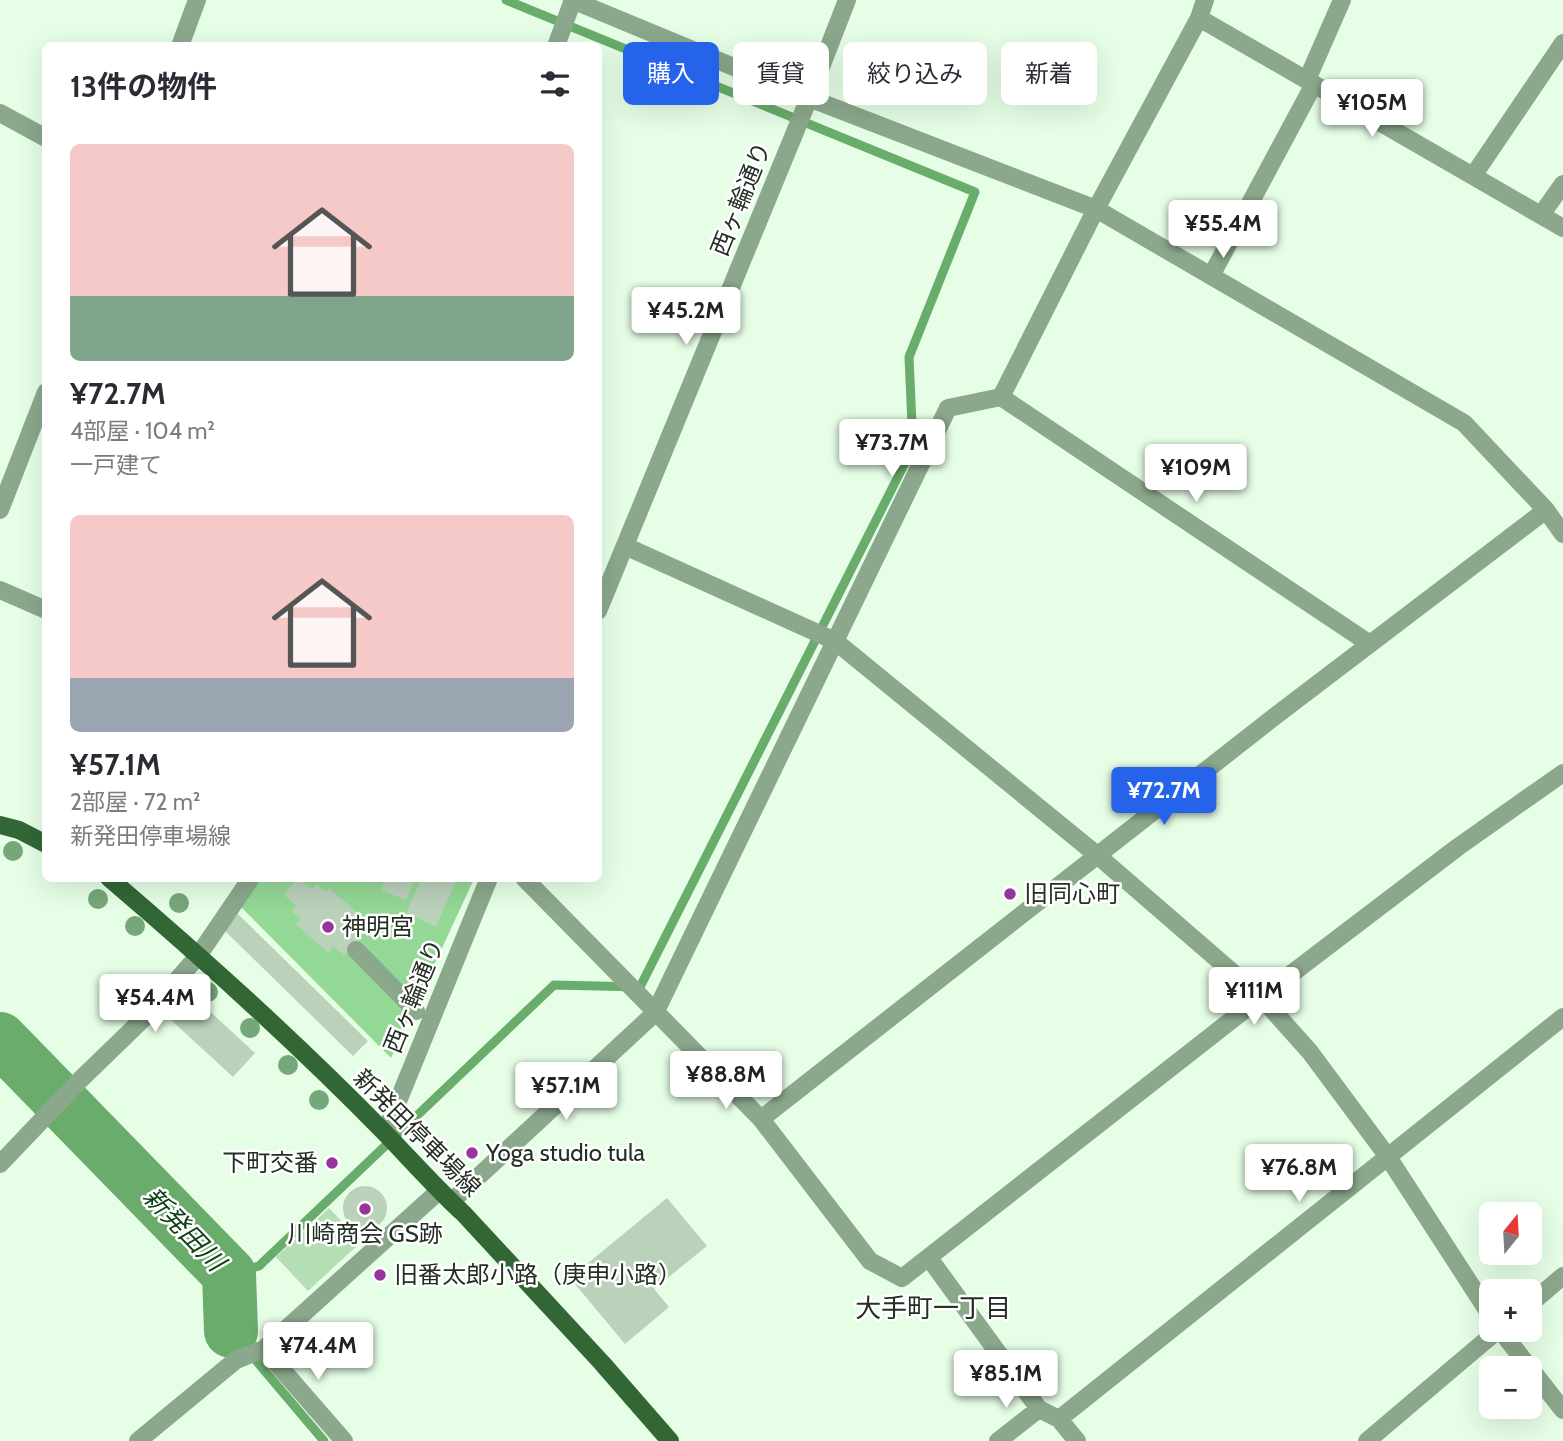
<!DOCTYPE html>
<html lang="ja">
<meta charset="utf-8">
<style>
body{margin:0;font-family:Cabin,"Noto Sans JP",sans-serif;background:#f2f2f3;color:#2b2b33;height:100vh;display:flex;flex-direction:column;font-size:26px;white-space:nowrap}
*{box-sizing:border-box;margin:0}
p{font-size:23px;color:#7c7c81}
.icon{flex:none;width:38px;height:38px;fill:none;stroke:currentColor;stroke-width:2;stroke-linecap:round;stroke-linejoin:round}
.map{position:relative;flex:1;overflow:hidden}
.side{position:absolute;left:42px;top:42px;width:560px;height:840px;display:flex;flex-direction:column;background:#fff;border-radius:10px;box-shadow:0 7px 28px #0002}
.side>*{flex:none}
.hud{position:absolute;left:623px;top:42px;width:665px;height:63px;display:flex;gap:14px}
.needle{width:46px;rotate:18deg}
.fabs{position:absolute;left:1479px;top:1202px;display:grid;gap:14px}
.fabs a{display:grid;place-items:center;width:63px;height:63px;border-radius:10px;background:#fff;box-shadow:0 7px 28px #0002;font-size:35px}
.price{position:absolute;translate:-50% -60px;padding:0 16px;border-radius:7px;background:#fff;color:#222;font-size:23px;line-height:46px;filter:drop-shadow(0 2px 4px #0008)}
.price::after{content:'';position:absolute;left:50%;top:42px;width:21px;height:16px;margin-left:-10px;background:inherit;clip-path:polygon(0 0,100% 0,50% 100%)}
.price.active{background:#2563eb;color:#fff}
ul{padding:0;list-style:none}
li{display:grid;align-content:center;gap:14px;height:371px;padding:0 28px}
li span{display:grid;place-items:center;height:217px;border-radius:10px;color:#555}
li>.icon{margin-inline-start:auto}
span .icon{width:126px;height:126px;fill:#fffc;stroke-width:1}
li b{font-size:30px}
h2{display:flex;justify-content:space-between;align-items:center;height:84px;padding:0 28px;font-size:30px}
.chip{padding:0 24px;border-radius:10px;background:#fff;box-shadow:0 7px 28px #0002;font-size:24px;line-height:63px}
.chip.active{background:#2563eb;color:#fff}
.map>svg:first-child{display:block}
</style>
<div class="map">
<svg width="1563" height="1441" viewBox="0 0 1563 1441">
<rect width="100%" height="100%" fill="#e6fee6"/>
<!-- green -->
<path fill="#b5deb5" d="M329,1208L361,1242L308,1291L276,1257Z"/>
<!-- forest -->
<path fill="#94d895" d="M257,879H474L391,1058L237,903Z"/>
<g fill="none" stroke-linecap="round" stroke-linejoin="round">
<!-- stream -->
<path stroke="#69ac6b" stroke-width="9" d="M229,1274L259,1266L554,985L640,987L913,447L909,357L975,192L506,0
M231,1331L324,1441"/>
<!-- river -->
<path stroke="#69ac6b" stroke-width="54" d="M0,1039L229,1274L231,1331"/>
</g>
<!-- building -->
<path fill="#bad1ba" d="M298,878L312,889L317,884L326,892L329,888L360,915L348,929L359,939L344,956L333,946L329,953L296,925L301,919L291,911L296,905L284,895Z
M374,878H415L406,900L381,890L384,883Z
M422,878H450L456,881L436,927L406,913Z
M238,914L368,1041L353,1056L223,929Z
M180,984L255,1053L233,1077L158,1008Z
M343 1208a22 22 0 1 1 44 0a22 22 0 1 1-44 0Z
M667,1198L707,1246L654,1289L669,1307L625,1344L570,1278Z"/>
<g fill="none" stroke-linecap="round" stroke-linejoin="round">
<!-- minor -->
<path stroke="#8ca88c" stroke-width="18" d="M572,0L809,98L1096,209L1464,423L1546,510L1563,534
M1199,18L1563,228
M180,46L197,0
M556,46L573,0
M1307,80L1342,0
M0,113L46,138
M1473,176L1563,43
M1541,215L1563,184
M1211,276L1314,84
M1001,397L1370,644
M0,510L46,392
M625,546L835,641L1097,855L1261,997L1310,1052L1388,1157L1491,1316
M0,590L46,610
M598,611L809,98L847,0
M524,878L761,1119L870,1261L902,1278L1261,997L1458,847L1563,773
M356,950L416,1011
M761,1119L1274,717L1546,510
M385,1133L489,878
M0,1164L79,1081L144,1018L198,956L251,878
M451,1202L655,1013L948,408L1001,397L1096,209L1199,18L1205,0
M929,1258L1039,1409L1059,1419L1077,1441
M1530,1304L1563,1276
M1500,1330L1563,1410
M264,1349L344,1441
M1059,1419L1563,1017
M138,1441L236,1360L264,1349L439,1191
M998,1441L1039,1409
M1367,1441L1498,1330"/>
<!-- major -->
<path stroke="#326735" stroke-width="18" d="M0,825L19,830L46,844
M109,878C204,959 298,1044 385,1133C411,1160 436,1188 464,1214L602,1363L670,1441"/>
</g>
<!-- trees -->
<g fill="#76a77a">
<circle cx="13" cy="851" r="10"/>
<circle cx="98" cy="899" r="10"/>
<circle cx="179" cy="903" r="10"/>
<circle cx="135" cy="926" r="10"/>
<circle cx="208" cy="992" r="10"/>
<circle cx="250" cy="1028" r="10"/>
<circle cx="288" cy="1065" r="10"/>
<circle cx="319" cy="1100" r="10"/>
</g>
<!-- markers -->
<g fill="#96359d" stroke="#fff" stroke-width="2.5">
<circle cx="1010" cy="894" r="7"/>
<circle cx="328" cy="927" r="7"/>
<circle cx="472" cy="1153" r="7"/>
<circle cx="332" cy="1163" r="7"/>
<circle cx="365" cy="1209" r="7"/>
<circle cx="380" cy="1275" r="7"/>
</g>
<g text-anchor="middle" stroke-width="5" stroke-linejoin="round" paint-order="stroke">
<!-- street labels -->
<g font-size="24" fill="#252e25" stroke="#fff">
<text transform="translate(741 199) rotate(-68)" y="8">西ヶ輪通り</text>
<text transform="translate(414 996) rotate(-68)" y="8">西ヶ輪通り</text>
<text transform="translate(417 1133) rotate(45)" y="8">新発田停車場線</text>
</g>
<!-- poi labels -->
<g font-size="24" fill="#252e25" stroke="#fff" text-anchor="start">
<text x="1024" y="902">旧同心町</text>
<text x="342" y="935">神明宮</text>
<text x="486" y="1161">Yoga studio tula</text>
<text x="318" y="1171" text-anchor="end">下町交番</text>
<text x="365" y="1242" text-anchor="middle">川崎商会 GS跡</text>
<text x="394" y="1283">旧番太郎小路（庚申小路）</text>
</g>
<!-- water labels -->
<g font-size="26" font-style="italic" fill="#114016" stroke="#fff">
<text transform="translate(184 1229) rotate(46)" y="9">新発田川</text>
</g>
<!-- neighbourhood labels -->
<g font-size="26" fill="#252e25" stroke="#fff">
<text x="933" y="1317">大手町一丁目</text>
</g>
</g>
</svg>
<div class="fabs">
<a><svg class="needle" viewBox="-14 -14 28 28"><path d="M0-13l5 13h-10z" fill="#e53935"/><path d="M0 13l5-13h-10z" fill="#7c7c81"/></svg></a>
<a>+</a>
<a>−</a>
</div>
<b class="price" style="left:1372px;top:139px">¥105M</b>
<b class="price" style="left:1223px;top:260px">¥55.4M</b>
<b class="price" style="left:686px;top:347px">¥45.2M</b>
<b class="price" style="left:892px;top:479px">¥73.7M</b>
<b class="price" style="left:1196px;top:504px">¥109M</b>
<b class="price active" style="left:1164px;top:827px">¥72.7M</b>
<b class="price" style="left:1254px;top:1027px">¥111M</b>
<b class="price" style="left:155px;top:1034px">¥54.4M</b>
<b class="price" style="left:726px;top:1111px">¥88.8M</b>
<b class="price" style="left:566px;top:1122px">¥57.1M</b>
<b class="price" style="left:1299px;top:1204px">¥76.8M</b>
<b class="price" style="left:318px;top:1382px">¥74.4M</b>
<b class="price" style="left:1006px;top:1410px">¥85.1M</b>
<div class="hud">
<a class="chip active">購入</a>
<a class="chip">賃貸</a>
<a class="chip">絞り込み</a>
<a class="chip">新着</a>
</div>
<section class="side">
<h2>13件の物件<svg class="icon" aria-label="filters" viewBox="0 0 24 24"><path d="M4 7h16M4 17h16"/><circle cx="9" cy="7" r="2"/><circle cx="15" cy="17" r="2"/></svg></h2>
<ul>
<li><span style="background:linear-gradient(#f6c9c9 70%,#7fa58c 0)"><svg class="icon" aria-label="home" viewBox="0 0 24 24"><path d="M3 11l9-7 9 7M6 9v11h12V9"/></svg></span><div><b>¥72.7M</b><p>4部屋 · 104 m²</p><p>一戸建て</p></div></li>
<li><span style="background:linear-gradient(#f6c9c9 75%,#9aa5b1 0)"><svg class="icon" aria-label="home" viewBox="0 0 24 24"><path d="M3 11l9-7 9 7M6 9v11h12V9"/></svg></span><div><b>¥57.1M</b><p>2部屋 · 72 m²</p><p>新発田停車場線</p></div></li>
</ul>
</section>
</div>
